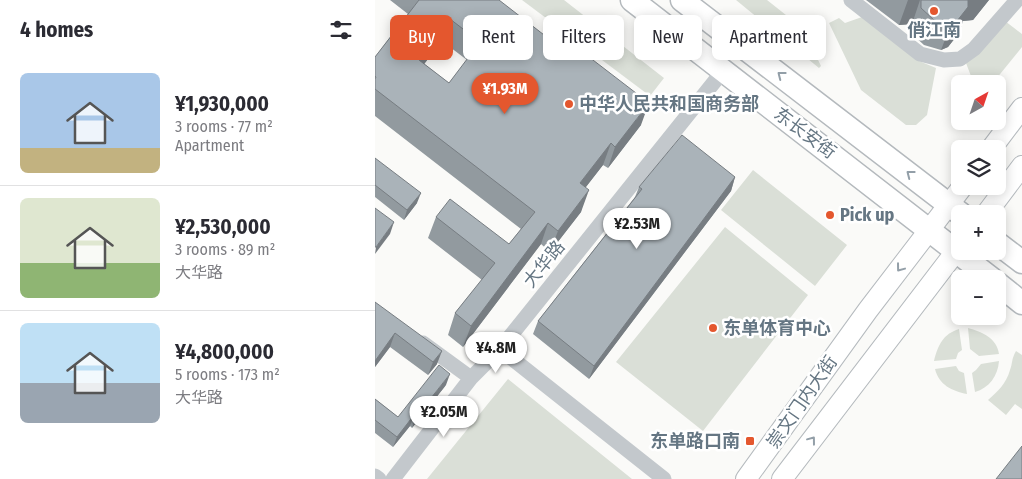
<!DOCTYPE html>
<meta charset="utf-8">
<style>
body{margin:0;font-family:"Fira Sans Condensed","Noto Sans SC",sans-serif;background:#f7f7f7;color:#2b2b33;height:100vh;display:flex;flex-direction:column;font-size:19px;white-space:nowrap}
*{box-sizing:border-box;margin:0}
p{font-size:16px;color:#7c7c81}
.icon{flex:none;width:28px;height:28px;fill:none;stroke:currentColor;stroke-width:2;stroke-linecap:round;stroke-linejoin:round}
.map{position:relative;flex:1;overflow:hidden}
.side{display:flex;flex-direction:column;background:#fff;width:375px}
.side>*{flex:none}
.top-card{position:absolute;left:15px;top:15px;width:475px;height:45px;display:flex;gap:10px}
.needle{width:32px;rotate:40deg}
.buttons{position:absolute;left:576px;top:75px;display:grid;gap:10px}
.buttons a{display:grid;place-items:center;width:55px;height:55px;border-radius:8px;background:#fff;box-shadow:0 2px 12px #0003;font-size:25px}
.price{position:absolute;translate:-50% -42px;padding:0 11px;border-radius:18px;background:#fff;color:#222;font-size:16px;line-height:32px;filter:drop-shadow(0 1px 2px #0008)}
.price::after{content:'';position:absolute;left:50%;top:30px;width:15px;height:11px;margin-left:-8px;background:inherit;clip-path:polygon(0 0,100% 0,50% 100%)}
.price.on{background:#e4572e;color:#fff}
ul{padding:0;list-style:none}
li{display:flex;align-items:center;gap:15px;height:125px;padding:0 20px}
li+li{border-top:1px solid #e1e1e2}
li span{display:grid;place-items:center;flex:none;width:140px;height:100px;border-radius:8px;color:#555}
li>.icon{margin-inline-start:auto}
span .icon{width:60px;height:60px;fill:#fffc;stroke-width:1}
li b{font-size:21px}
h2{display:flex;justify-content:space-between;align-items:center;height:60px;padding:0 20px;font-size:21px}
.tag{padding:0 18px;border-radius:8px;background:#fff;box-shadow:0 2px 12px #0003;font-size:18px;line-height:45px}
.tag.on{background:#e4572e;color:#fff}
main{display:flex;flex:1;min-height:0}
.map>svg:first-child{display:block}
</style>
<main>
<section class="side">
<h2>4 homes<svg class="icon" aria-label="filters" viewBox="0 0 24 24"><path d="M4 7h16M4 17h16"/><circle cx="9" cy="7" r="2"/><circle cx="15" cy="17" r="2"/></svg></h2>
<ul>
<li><span style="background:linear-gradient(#a9c7e8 75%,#c2b280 0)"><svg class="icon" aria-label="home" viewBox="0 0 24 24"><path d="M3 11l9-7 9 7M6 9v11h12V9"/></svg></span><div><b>¥1,930,000</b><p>3 rooms · 77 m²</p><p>Apartment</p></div></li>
<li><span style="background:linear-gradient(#dfe7d0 65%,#8fb573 0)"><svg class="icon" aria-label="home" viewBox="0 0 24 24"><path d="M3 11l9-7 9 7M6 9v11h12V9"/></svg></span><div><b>¥2,530,000</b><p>3 rooms · 89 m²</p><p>大华路</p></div></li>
<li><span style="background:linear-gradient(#bfe0f5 60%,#9aa5b1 0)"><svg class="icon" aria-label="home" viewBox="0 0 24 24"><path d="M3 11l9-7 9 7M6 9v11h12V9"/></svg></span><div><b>¥4,800,000</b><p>5 rooms · 173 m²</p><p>大华路</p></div></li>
</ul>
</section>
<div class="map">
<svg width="647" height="479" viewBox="0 0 647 479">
<rect width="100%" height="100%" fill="#fafaf8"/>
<!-- green -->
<path fill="#dadfd7" d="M147,0H189L289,78L275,96Z
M361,0H392L416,19L432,37L446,66L444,68Z
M487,17L544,61L561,68L552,115L541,125H531L486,90L454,23L464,18L470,23Z
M630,21L647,34V47L617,84H599L591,63Z
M378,170L472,245L440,286L346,210Z
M350,227L433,295L328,431L241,362Z
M593,328C607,332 622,338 624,354L604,356L595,349Z
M584,329L587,350L583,353L581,359L559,361C563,345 568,334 584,329Z
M641,351L647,355V409L640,404L631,415L613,400C623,391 631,384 635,370C638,362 636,360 641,351Z
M624,361C623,376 614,388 600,392L597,373L601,370L606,364Z
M581,366L584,371L589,373L592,394C577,391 564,385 560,369Z
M133,379L257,479H52Z"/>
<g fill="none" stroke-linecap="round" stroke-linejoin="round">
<defs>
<path id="major" d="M616,149L647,108
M611,214L647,166
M371,479L493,310L588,186
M407,479L585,246"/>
<path id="highway" d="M257,0L617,279
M307,0L586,214
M622,243L647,262
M622,283L647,303"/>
</defs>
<!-- major casing -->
<use href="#major" stroke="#b5babe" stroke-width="22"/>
<!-- highway casing -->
<use href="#highway" stroke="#b4b9bd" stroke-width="25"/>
<!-- minor -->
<path stroke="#c3c8cc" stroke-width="15" d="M476,0L545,54L569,60L585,59L599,49L642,0
M48,343L96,378
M125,349L289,479
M0,476L4,479
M18,479L96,378L125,349L348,71"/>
<!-- major -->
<use href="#major" stroke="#fff" stroke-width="20"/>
<!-- highway -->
<use href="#highway" stroke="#fff" stroke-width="22"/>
</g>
<!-- wall -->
<path fill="#929a9f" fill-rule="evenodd" d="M15,0H124L266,125L233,168L228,165L210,188L206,212L175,252L166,244L88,347L73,335L80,313L107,280L53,238L61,217L134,244L146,229L0,116V57L33,14ZM67,41L92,60L74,83L49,64Z
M491,0H614L598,20L588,21L584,33L573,47L566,50L549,45L537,34V24L524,25Z
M0,158L42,203L29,220L0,197Z
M360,177L356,191L214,379L158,334L163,321L260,197L264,187Z
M0,302L62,364L53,375L15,347L0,367Z
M71,385L37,428L35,426L18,447L0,433V399L23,417Z"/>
<!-- shaded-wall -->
<path fill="#777d82" d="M533,0H545L537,24L524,25Z
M592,0H614L598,20L588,21L584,33L573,47L566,50L576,24Z
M75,19L67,41L36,81L44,60Z
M274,103L266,125L233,168L240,147Z
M236,143L228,165L197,205L205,183Z
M360,177L356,191L214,379L219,366Z
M214,190L206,212L175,252L183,231Z
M46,193L42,203L29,220L32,210Z
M19,222L15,234L0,254L1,247Z
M173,223L166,244L88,347L96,326Z
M20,333L15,347L0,367V361Z
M67,351L62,364L53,375L58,362Z
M75,374L71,385L37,428L41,417Z
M39,415L35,426L18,447L22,437Z"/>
<!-- building -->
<path fill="#aab3b9" stroke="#777d82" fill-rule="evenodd" d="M44,0H124L182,45L188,37L274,103L240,147L236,143L205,183L214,190L183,231L173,223L96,326L80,313L120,263L61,217L75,199L134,244L160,212L0,89V79L1,77L0,76V57ZM75,19L105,42L74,83L44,60Z
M546,0H593V7L582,21L576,24L559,20L546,8Z
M307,135L360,177L219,366L163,321L267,189L264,187Z
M0,158L46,193L32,210L0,185Z
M0,208L19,222L1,247H0Z
M0,302L67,351L58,362L20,333L0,361Z
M64,365L75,374L41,417L39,415L22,437L0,420V399L23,417Z
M647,446V479H621Z"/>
<!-- one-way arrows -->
<defs><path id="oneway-chevron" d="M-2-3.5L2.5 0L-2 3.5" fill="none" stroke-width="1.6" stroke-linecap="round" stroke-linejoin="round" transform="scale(1.25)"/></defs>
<g stroke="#939fa8">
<use href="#oneway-chevron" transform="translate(406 75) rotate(-142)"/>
<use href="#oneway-chevron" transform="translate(535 174) rotate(-142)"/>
<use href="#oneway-chevron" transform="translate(525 268) rotate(127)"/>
<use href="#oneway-chevron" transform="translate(437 440) rotate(-53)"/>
</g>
<!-- markers -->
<g fill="#e4572e" stroke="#fff" stroke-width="2">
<circle cx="559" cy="11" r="5"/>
<circle cx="194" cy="104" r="5"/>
<circle cx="455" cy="215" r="5"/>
<circle cx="338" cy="328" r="5"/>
<rect x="370" y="436" width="10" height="10" rx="2.5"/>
</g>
<g text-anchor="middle" stroke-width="5" stroke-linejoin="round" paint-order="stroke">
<!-- poi labels -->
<g font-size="18" font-weight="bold" fill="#657683" stroke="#fff" text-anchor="start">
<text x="559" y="36" text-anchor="middle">俏江南</text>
<text x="204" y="110">中华人民共和国商务部</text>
<text x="465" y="221">Pick up</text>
<text x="348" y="334">东单体育中心</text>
<text x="365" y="447" text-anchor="end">东单路口南</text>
</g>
<!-- street labels -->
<g font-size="18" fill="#657683" stroke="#fff">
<text transform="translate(430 133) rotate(37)" y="6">东长安街</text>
<text transform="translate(169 264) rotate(-51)" y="6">大华路</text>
<text transform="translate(427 402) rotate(-55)" y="6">崇文门内大街</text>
</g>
</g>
</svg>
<div class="buttons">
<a><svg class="needle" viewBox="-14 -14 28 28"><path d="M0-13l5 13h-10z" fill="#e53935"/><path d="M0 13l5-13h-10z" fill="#7c7c81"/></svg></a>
<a><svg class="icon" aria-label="layers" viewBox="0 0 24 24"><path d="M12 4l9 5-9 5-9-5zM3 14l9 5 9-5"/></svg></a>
<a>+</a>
<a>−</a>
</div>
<b class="price on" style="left:130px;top:115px">¥1.93M</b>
<b class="price" style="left:262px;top:250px">¥2.53M</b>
<b class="price" style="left:121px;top:374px">¥4.8M</b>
<b class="price" style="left:69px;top:438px">¥2.05M</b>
<div class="top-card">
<a class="tag on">Buy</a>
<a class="tag">Rent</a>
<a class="tag">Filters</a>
<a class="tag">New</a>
<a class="tag">Apartment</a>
</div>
</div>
</main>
